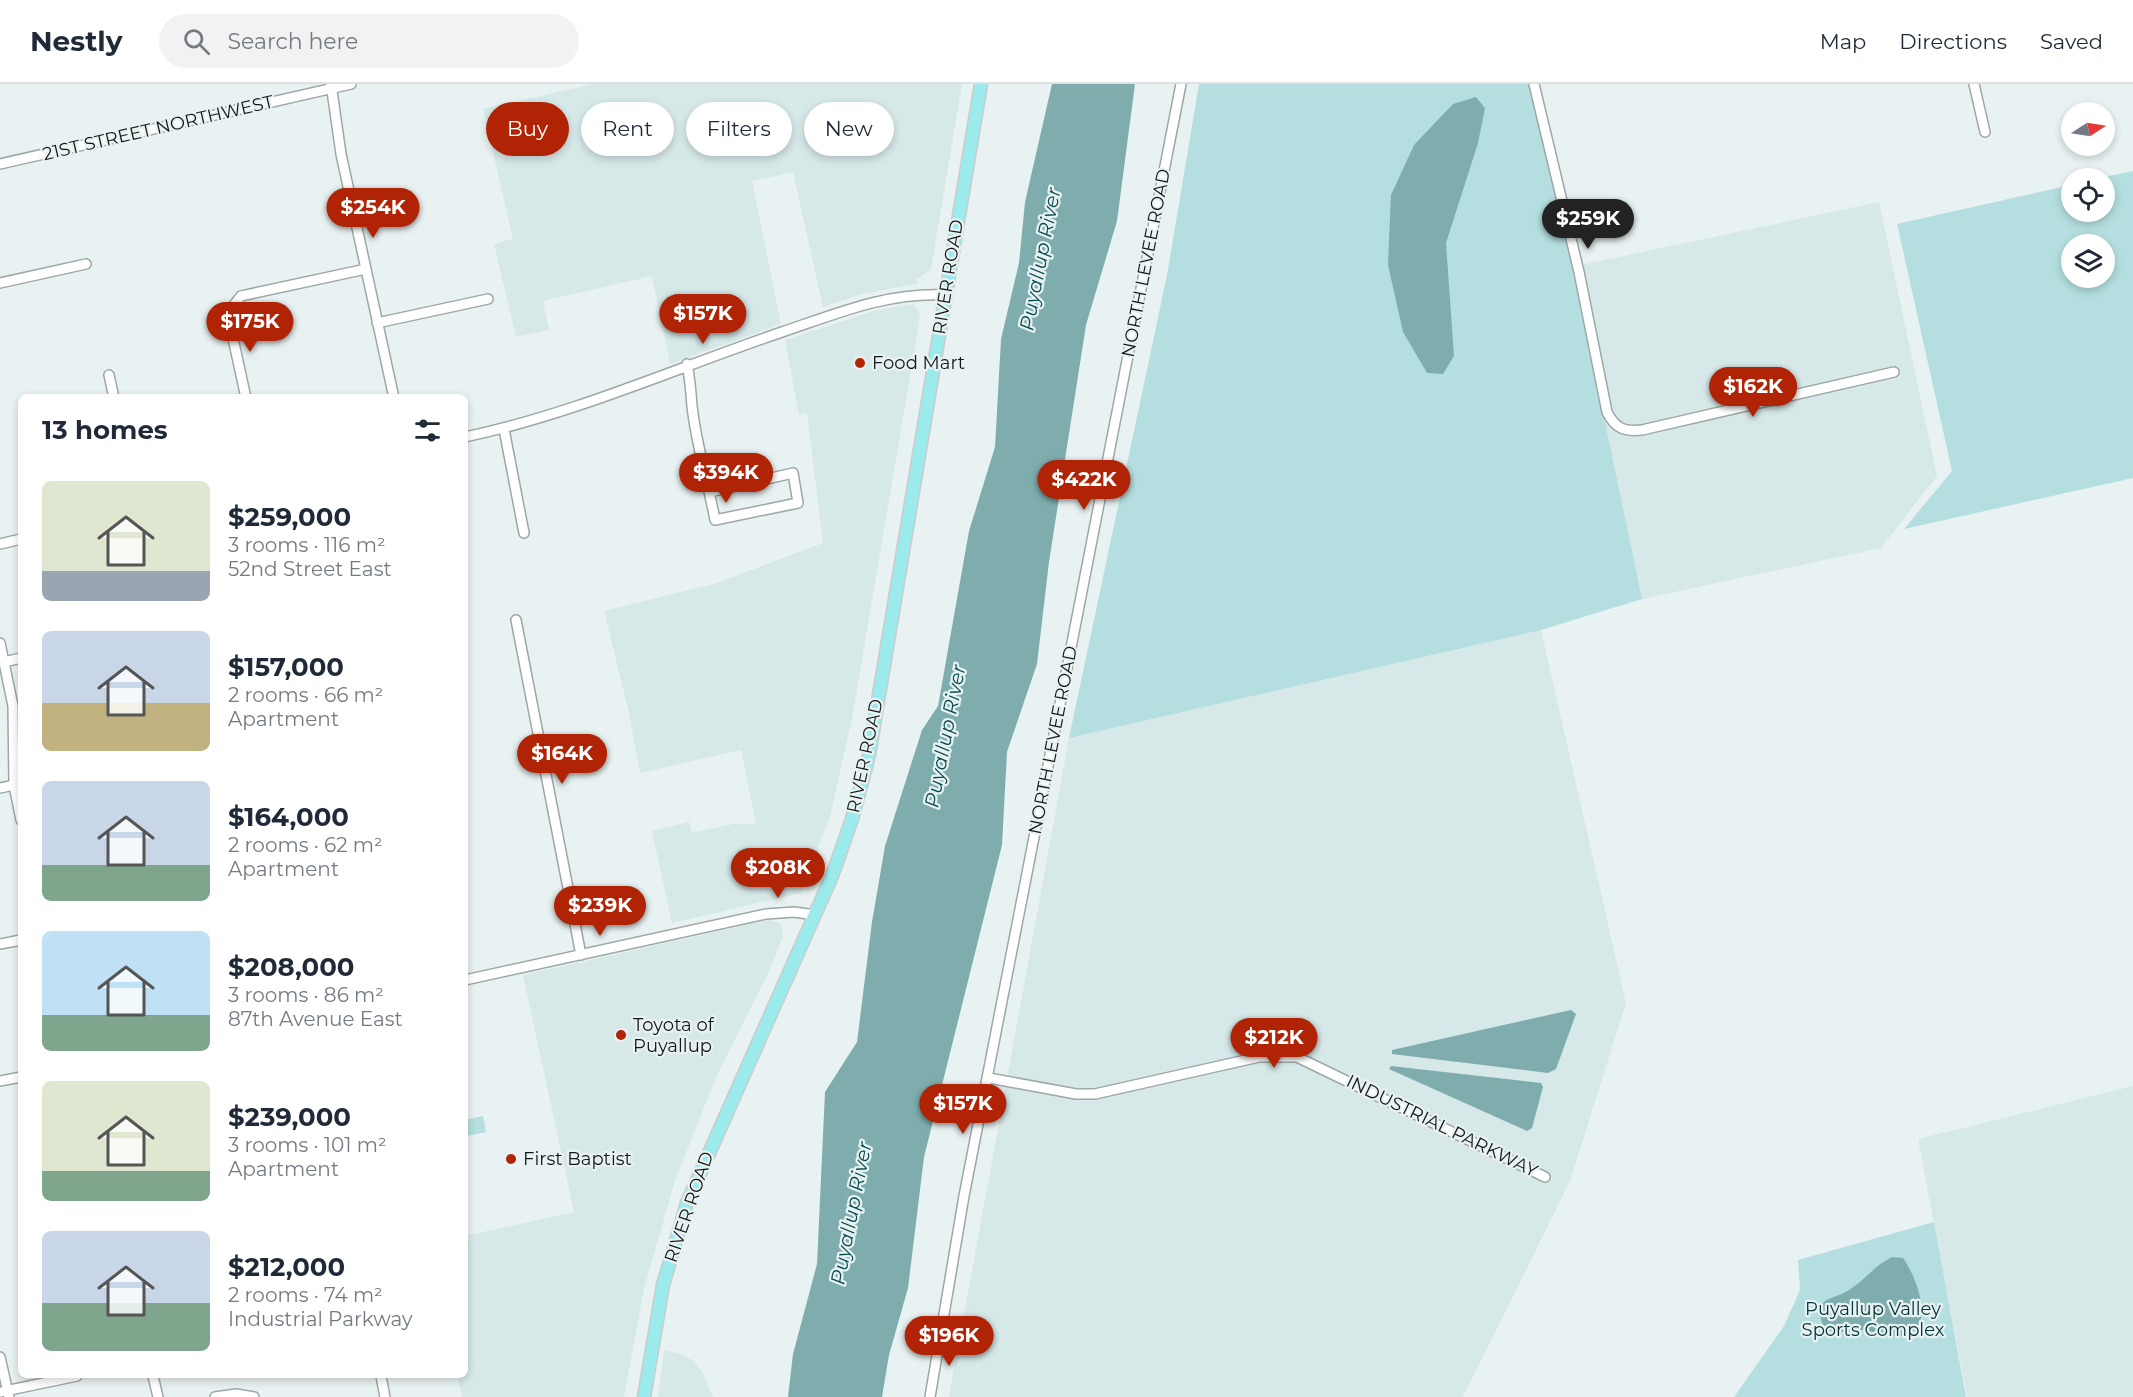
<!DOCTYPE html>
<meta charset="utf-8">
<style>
body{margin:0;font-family:Montserrat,sans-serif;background:#f2f2f3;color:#1f2937;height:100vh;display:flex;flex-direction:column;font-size:22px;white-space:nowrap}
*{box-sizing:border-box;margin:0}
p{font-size:20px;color:#747a83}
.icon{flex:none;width:33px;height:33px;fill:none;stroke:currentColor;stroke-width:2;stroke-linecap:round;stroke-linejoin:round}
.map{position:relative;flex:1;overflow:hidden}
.drawer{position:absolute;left:18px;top:310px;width:450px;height:984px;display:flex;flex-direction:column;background:#fff;border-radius:9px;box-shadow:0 3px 9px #0003}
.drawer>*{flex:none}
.top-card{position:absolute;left:486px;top:18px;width:570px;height:54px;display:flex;gap:12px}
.needle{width:39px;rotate:78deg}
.controls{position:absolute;left:2061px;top:18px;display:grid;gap:12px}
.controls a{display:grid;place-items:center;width:54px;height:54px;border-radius:50%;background:#fff;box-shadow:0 3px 9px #0003;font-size:30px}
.price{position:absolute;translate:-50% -51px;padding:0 14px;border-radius:21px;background:#b02304;color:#fff;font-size:20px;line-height:39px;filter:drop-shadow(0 2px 3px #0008)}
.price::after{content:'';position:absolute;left:50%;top:36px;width:18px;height:14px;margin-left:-9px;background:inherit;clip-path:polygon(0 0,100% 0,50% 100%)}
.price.current{background:#222;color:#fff}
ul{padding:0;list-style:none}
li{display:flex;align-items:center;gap:18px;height:150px;padding:0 24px}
li span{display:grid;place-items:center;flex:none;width:168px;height:120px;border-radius:9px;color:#555}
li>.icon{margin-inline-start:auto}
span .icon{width:72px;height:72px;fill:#fffc;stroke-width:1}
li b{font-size:26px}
h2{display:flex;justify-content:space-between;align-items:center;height:72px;padding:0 24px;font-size:26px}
.chip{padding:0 21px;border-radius:27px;background:#fff;box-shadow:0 3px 9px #0003;font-size:21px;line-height:54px}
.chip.current{background:#b02304;color:#fff}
header{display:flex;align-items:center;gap:36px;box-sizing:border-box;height:84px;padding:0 30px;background:#fff;border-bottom:2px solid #e0e1e3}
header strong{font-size:28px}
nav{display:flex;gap:33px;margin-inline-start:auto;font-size:21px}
.search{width:420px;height:54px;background:#f2f2f3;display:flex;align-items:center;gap:15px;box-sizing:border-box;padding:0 21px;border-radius:33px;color:#747a83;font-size:22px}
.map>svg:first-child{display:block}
</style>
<header>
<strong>Nestly</strong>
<div class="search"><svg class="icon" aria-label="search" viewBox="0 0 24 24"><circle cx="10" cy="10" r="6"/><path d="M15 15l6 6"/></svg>Search here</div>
<nav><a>Map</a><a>Directions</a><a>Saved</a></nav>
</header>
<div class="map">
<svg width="2133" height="1313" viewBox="0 0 2133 1313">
<rect width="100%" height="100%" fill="#e9f2f2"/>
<!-- built -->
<path fill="#d6e8e8" d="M593,0H962L931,186L917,195V200L862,210L823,223L793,88L752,97L781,240L670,280L652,192L543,217L549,246L516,253L494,160L513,155L483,25Z
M1879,118L1937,392L1881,464L1642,515L1571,183Z
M913,220L918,225L920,233L852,635L830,732L801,809L672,839L652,747L689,738L692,749L733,740H756L741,666L640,689L629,629L604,527L717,499L823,459L807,329L799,331L785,256L877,226Z
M1541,546L1626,919L1570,1097L1463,1313H949L1069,654Z
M769,836L780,839L783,852L766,894L716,993L675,1097L644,1205L624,1313H462L457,1292H465V1152L574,1128L523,891Z
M2133,1002V1313H1967L1918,1055Z
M664,1266L682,1270L693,1277L702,1288L713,1313H658Z"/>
<!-- green -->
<path fill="#b4dedf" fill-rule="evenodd" d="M1199,0H1534L1642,515L1541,546L1069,654L1167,191Z
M2133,87V394L1904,445L1952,387L1897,140L2071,101L2072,128H2104V94H2099ZM2072,160H2104V194H2072Z
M483,1032L486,1048L468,1052L465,1036Z
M1934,1138L1966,1313H1734L1784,1242L1800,1206L1798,1176Z"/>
<!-- water -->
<path fill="#7fadae" d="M1052,0H1135L1117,137L1086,241L1049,478L1037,580L1007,668L1002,761L924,1073L908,1204L889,1271L882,1313H788L793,1270L817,1180L825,1008L857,958L872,838L885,762L922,646L938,622L969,447L995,363L1001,255L1019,179L1025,118Z
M1476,13L1485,24L1478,59L1446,159L1454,272L1443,290L1427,289L1403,248L1388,181L1391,111L1414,61L1453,20Z
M1571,926L1576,930L1556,985L1548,989L1392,970V966Z
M1391,982L1541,999L1543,1003L1532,1044L1527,1047L1389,985Z
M1892,1173L1903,1174C1916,1192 1939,1248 1900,1252C1887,1254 1875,1248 1863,1246C1852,1245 1836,1253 1826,1244C1820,1239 1820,1229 1820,1222C1828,1212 1839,1213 1849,1206C1865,1196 1875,1181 1892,1173Z"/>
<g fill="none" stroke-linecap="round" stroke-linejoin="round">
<defs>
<path id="minor" d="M331,0L341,70L394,314
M1534,0L1579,188L1607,328C1615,344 1624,348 1642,346L1894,288
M1974,0L1985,48
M0,80L351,0
M0,199L86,180
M377,239L488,215
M687,280C690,295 691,307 692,322C696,360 708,398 715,436L798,419L793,389L710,408
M109,291L114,314
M246,314L229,236L230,226L241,212L366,185
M504,345L524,449
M465,353C574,330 676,284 782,248C836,230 886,208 945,211
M0,460L21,455
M516,536L581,871
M0,559L13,622L14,701L21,736
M4,578L21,574
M0,704L14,701
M0,860L21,856
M465,896L766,830L794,828L815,831
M989,994L1076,1010H1095L1259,973H1297L1545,1093
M0,997L21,993
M0,1273L9,1313
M153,1292L158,1313
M381,1292L385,1313
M0,1308L77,1292
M215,1313L236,1310L254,1313
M930,1313L964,1112L1181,0"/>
<path id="major" d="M644,1313L663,1201L687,1119L832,792L852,735L869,671L981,0"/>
</defs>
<!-- minor casing -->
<use href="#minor" stroke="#9ea7a7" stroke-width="12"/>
<!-- major casing -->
<use href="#major" stroke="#cbcccc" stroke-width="15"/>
<!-- minor -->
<use href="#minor" stroke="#fff" stroke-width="9"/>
<!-- major -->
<use href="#major" stroke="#9beaec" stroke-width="12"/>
</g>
<!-- markers -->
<g fill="#b02304" stroke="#e9f2f2" stroke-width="2">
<circle cx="860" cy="279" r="6"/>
<circle cx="621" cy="951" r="6"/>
<circle cx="511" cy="1075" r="6"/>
</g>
<g text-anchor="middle" stroke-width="4.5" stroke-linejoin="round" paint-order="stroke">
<!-- street labels -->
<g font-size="18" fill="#141717" stroke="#e9f2f2">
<text transform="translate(158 44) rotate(-13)" y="6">21ST STREET NORTHWEST</text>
<text transform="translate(1146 179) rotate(-79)" y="6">NORTH LEVEE ROAD</text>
<text transform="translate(948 193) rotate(-81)" y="6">RIVER ROAD</text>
<text transform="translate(1053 656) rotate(-79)" y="6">NORTH LEVEE ROAD</text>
<text transform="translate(865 672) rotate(-78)" y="6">RIVER ROAD</text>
<text transform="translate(1442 1042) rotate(26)" y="6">INDUSTRIAL PARKWAY</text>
<text transform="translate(689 1123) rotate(-71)" y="6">RIVER ROAD</text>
</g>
<!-- poi labels -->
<g font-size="18" fill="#141717" stroke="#e9f2f2" text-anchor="start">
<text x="872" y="285">Food Mart</text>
<text x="633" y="947">Toyota of<tspan x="633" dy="21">Puyallup</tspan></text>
<text x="523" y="1081">First Baptist</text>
</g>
<!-- park labels -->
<g font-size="18" fill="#033334" stroke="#e9f2f2">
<text x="1873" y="1231">Puyallup Valley<tspan x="1873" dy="21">Sports Complex</tspan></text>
</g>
<!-- water labels -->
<g font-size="20" font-style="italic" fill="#084e50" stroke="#e9f2f2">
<text transform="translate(1040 175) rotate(-79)" y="7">Puyallup River</text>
<text transform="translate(945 652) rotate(-79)" y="7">Puyallup River</text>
<text transform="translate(851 1129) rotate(-79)" y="7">Puyallup River</text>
</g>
</g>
</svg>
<div class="controls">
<a><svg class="needle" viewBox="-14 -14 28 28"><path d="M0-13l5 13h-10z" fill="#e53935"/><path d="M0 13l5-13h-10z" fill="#747a83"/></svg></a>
<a><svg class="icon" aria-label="locate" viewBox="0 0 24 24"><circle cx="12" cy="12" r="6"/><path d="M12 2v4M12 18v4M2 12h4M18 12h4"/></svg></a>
<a><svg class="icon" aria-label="layers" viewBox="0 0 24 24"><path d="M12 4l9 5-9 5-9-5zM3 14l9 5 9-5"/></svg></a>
</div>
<b class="price" style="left:373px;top:155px">$254K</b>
<b class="price current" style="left:1588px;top:166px">$259K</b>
<b class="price" style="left:703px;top:261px">$157K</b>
<b class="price" style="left:250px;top:269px">$175K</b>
<b class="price" style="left:1753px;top:334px">$162K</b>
<b class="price" style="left:726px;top:420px">$394K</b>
<b class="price" style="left:1084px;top:427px">$422K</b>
<b class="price" style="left:562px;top:701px">$164K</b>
<b class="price" style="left:778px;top:815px">$208K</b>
<b class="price" style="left:600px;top:853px">$239K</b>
<b class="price" style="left:1274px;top:985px">$212K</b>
<b class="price" style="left:963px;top:1051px">$157K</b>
<b class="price" style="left:949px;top:1283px">$196K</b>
<div class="top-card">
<a class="chip current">Buy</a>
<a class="chip">Rent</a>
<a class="chip">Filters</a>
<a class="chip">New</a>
</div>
<section class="drawer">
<h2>13 homes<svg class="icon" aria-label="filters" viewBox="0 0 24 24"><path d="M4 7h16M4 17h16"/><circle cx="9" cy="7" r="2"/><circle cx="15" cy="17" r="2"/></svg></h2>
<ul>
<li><span style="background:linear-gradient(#dfe7d0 75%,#9aa5b1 0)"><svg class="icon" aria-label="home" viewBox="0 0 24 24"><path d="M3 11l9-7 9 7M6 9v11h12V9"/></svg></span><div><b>$259,000</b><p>3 rooms · 116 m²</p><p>52nd Street East</p></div></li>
<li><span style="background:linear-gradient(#c9d6e8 60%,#c2b280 0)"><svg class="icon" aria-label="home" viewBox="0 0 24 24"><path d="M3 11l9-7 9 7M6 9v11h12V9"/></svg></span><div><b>$157,000</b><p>2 rooms · 66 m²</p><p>Apartment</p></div></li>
<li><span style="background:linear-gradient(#c9d6e8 70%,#7fa58c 0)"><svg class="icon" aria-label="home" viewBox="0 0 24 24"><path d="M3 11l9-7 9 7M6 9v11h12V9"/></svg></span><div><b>$164,000</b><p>2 rooms · 62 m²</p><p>Apartment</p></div></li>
<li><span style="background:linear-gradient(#bfe0f5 70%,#7fa58c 0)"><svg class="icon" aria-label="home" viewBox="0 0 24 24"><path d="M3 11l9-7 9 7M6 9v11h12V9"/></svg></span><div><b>$208,000</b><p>3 rooms · 86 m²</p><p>87th Avenue East</p></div></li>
<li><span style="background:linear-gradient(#dfe7d0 75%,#7fa58c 0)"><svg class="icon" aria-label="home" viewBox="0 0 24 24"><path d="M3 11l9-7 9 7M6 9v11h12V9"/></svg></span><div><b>$239,000</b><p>3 rooms · 101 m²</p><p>Apartment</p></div></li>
<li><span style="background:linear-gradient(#c9d6e8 60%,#7fa58c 0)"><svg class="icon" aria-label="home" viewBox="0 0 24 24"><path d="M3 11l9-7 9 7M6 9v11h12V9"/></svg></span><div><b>$212,000</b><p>2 rooms · 74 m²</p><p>Industrial Parkway</p></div></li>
</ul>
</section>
</div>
